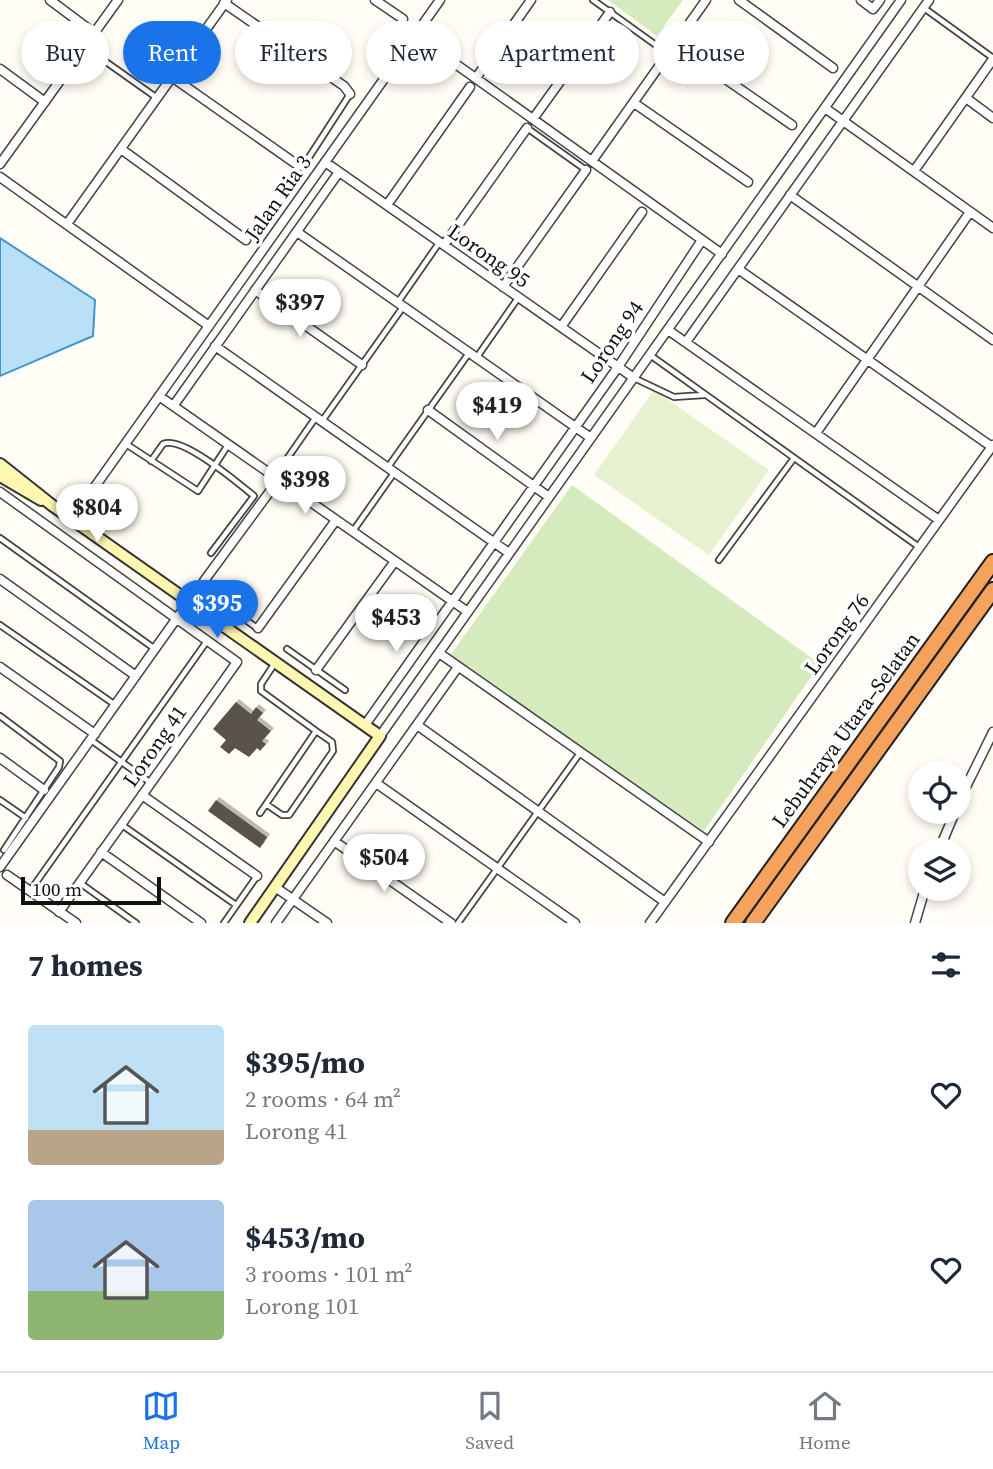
<!DOCTYPE html>
<meta charset="utf-8">
<style>
body{margin:0;font-family:"Source Serif 4",serif;background:#f2f2f3;color:#1f2937;height:100vh;display:flex;flex-direction:column;font-size:26px;white-space:nowrap}
*{box-sizing:border-box;margin:0}
p{font-size:23px;color:#747a83}
.icon{flex:none;width:38px;height:38px;fill:none;stroke:currentColor;stroke-width:2;stroke-linecap:round;stroke-linejoin:round}
.map{position:relative;height:923px;overflow:hidden}
.side{display:flex;flex-direction:column;background:#fff;flex:1}
.side>*{flex:none}
.guide{position:absolute;left:21px;top:21px;width:952px;height:63px;display:flex;gap:14px}
.fabs{position:absolute;left:908px;top:761px;display:grid;gap:14px}
.fabs a{display:grid;place-items:center;width:63px;height:63px;border-radius:50%;background:#fff;box-shadow:0 4px 10px #0003;font-size:35px}
.scale{position:absolute;left:21px;bottom:18px;width:140px;box-sizing:border-box;padding-left:7px;border:4px solid #111;border-top:0;font-size:19px;line-height:24px;white-space:nowrap;color:#111;-webkit-text-stroke:5px #fff;paint-order:stroke}
.price{position:absolute;translate:-50% -60px;padding:0 16px;border-radius:24px;background:#fff;color:#222;font-size:23px;line-height:46px;filter:drop-shadow(0 2px 4px #0008)}
.price::after{content:'';position:absolute;left:50%;top:42px;width:21px;height:16px;margin-left:-10px;background:inherit;clip-path:polygon(0 0,100% 0,50% 100%)}
.price.current{background:#1a73e8;color:#fff}
ul{padding:0;list-style:none}
li{display:flex;align-items:center;gap:21px;height:175px;padding:0 28px}
li span{display:grid;place-items:center;flex:none;width:196px;height:140px;border-radius:7px;color:#555}
li>.icon{margin-inline-start:auto}
span .icon{width:84px;height:84px;fill:#fffc;stroke-width:1}
li b{font-size:30px}
h2{display:flex;justify-content:space-between;align-items:center;height:84px;padding:0 28px;font-size:30px}
.chip{padding:0 24px;border-radius:32px;background:#fff;box-shadow:0 4px 10px #0003;font-size:24px;line-height:63px}
.chip.current{background:#1a73e8;color:#fff}
.tab-bar{display:flex;justify-content:space-around;align-items:center;height:98px;border-top:2px solid #e0e1e3;background:#fff;font-size:19px;color:#747a83}
.tab-bar a{display:grid;justify-items:center;gap:4px}
.tab-bar .current{color:#1a73e8}
.map>svg:first-child{display:block}
</style>
<div class="map">
<svg width="993" height="923" viewBox="0 0 993 923">
<defs>
<filter id="shadow"><feDropShadow dx="3" dy="-3" stdDeviation="0" flood-color="#0004"/></filter>
</defs>
<rect width="100%" height="100%" fill="#fffdf5"/>
<!-- green -->
<path fill="#d5ebbd" d="M608,0H683L657,36Z
M572,485L820,664L704,831L449,657Z"/>
<!-- pitch -->
<path fill="#e6f2cf" d="M654,390L769,470L709,555L594,475Z"/>
<!-- water -->
<path fill="#b9e0f7" stroke="#3f96cf" stroke-width="2" d="M0,238L95,300L93,336L0,376Z"/>
<!-- building -->
<path fill="#5a524d" filter="url(#shadow)" d="M236,702L251,714L256,707L263,713L257,720L271,731L262,741L266,744L260,751L257,748L249,757L235,748L229,754L220,747L226,740L213,729Z
M216,800L267,837L260,848L208,811Z"/>
<g fill="none" stroke-linecap="round" stroke-linejoin="round">
<defs>
<path id="lane" d="M593,0L667,53
M924,8L993,58
M85,47L157,98
M527,128L586,170
M299,166L304,165L350,94
M398,302L439,243
M650,355L919,547
M477,357L518,298
M634,378L674,397L704,395
M322,421L403,307
M126,444L198,491L228,445
M151,461L163,444C182,435 238,483 254,496L211,553
M388,467L469,353
M275,476L316,417
M353,531L394,473
M0,538L155,649
M719,560L794,458
M203,589L257,628
M0,625L114,704
M287,649L345,690
M0,716L60,761L59,767L4,850
M91,740L151,783
M0,800L26,818
M266,804L282,815H289L333,751L332,742L316,731
M260,813L316,731L261,691V684L275,663
M122,825L236,905
M80,883L136,923
M30,891L207,641
M224,923L257,876
M458,923L580,753"/>
<path id="street" d="M50,0L94,33
M375,0L403,19
M739,0L833,68
M861,0L873,9L880,0
M224,3L344,86L350,94
M415,35L722,254
M675,44L792,125
M0,69L45,102
M172,77L299,166
M476,78L531,0
M966,98L993,118
M634,103L748,182
M825,108L993,228
M533,119L610,12
M121,149L246,240
M592,161L706,0
M325,162L634,378
M0,164L118,0
M914,171L993,59
M0,177L209,326
M790,195L993,340
M387,205L470,87
M67,224L227,0
M297,232L591,438
M444,245L527,128
M738,269L992,447
M503,287L586,170
M255,290L362,365
M561,327L642,212
M668,330L939,520
M686,342L929,0
M215,346L509,553
M159,396L468,612
M174,405L339,172
M428,410L549,497
M816,433L970,212
M0,492L237,662L59,912
M72,519L440,0
M0,579L136,676
M203,589L204,581L279,479
M258,628L336,520
M439,653L709,842
M0,667L95,734
M316,670L395,561
M365,725L618,367L702,240
M417,725L665,902
M380,736L901,0
M0,758L44,790
M376,783L575,923
M142,795L257,876
M959,801L993,732
M334,841L451,923
M939,850L955,812
M101,852L201,923
M0,867L189,601
M7,875L76,923
M275,887L327,923
M276,923L458,667
M650,923L993,445
M915,923L925,889"/>
<path id="secondary" d="M0,464L53,506L380,736L250,923
M0,476L41,500"/>
<path id="highway" d="M733,923L993,562
M753,923L993,590"/>
</defs>
<!-- lane casing -->
<use href="#lane" stroke="#444" stroke-width="8"/>
<!-- street casing -->
<use href="#street" stroke="#444" stroke-width="11"/>
<!-- secondary casing -->
<use href="#secondary" stroke="#333" stroke-width="14"/>
<!-- highway casing -->
<use href="#highway" stroke="#222" stroke-width="18"/>
<!-- lane -->
<use href="#lane" stroke="#fff" stroke-width="4.5"/>
<!-- street -->
<use href="#street" stroke="#fff" stroke-width="8"/>
<!-- secondary -->
<use href="#secondary" stroke="#fff6b0" stroke-width="10"/>
<!-- highway -->
<use href="#highway" stroke="#f5a25d" stroke-width="14"/>
</g>
<g text-anchor="middle" stroke-width="7" stroke-linejoin="round" paint-order="stroke">
<!-- street labels -->
<g font-size="21" fill="#111" stroke="#fff">
<text transform="translate(278 198) rotate(-55)" y="7">Jalan Ria 3</text>
<text transform="translate(489 256) rotate(35)" y="7">Lorong 95</text>
<text transform="translate(612 342) rotate(-56)" y="7">Lorong 94</text>
<text transform="translate(837 634) rotate(-54)" y="7">Lorong 76</text>
<text transform="translate(846 730) rotate(-54)" y="7">Lebuhraya Utara–Selatan</text>
<text transform="translate(155 746) rotate(-55)" y="7">Lorong 41</text>
</g>
</g>
</svg>
<div class="fabs">
<a><svg class="icon" aria-label="locate" viewBox="0 0 24 24"><circle cx="12" cy="12" r="6"/><path d="M12 2v4M12 18v4M2 12h4M18 12h4"/></svg></a>
<a><svg class="icon" aria-label="layers" viewBox="0 0 24 24"><path d="M12 4l9 5-9 5-9-5zM3 14l9 5 9-5"/></svg></a>
</div>
<div class="scale">100 m</div>
<b class="price" style="left:300px;top:339px">$397</b>
<b class="price" style="left:497px;top:442px">$419</b>
<b class="price" style="left:305px;top:516px">$398</b>
<b class="price" style="left:97px;top:544px">$804</b>
<b class="price current" style="left:217px;top:640px">$395</b>
<b class="price" style="left:396px;top:654px">$453</b>
<b class="price" style="left:384px;top:894px">$504</b>
<div class="guide">
<a class="chip">Buy</a>
<a class="chip current">Rent</a>
<a class="chip">Filters</a>
<a class="chip">New</a>
<a class="chip">Apartment</a>
<a class="chip">House</a>
</div>
</div>
<section class="side">
<h2>7 homes<svg class="icon" aria-label="filters" viewBox="0 0 24 24"><path d="M4 7h16M4 17h16"/><circle cx="9" cy="7" r="2"/><circle cx="15" cy="17" r="2"/></svg></h2>
<ul>
<li><span style="background:linear-gradient(#bfe0f5 75%,#b9a48a 0)"><svg class="icon" aria-label="home" viewBox="0 0 24 24"><path d="M3 11l9-7 9 7M6 9v11h12V9"/></svg></span><div><b>$395/mo</b><p>2 rooms · 64 m²</p><p>Lorong 41</p></div><svg class="icon" aria-label="heart" viewBox="0 0 24 24"><path d="M12 20l-8-8c-3-5 5-10 8-4 3-6 11-1 8 4z"/></svg></li>
<li><span style="background:linear-gradient(#a9c7e8 65%,#8fb573 0)"><svg class="icon" aria-label="home" viewBox="0 0 24 24"><path d="M3 11l9-7 9 7M6 9v11h12V9"/></svg></span><div><b>$453/mo</b><p>3 rooms · 101 m²</p><p>Lorong 101</p></div><svg class="icon" aria-label="heart" viewBox="0 0 24 24"><path d="M12 20l-8-8c-3-5 5-10 8-4 3-6 11-1 8 4z"/></svg></li>
</ul>
</section>
<nav class="tab-bar">
<a class="current"><svg class="icon" aria-label="map" viewBox="0 0 24 24"><path d="M3 6l6-2 6 2 6-2v14l-6 2-6-2-6 2zM9 4v14M15 6v14"/></svg>Map</a>
<a><svg class="icon" aria-label="saved" viewBox="0 0 24 24"><path d="M7 4h10v16l-5-4-5 4z"/></svg>Saved</a>
<a><svg class="icon" aria-label="home" viewBox="0 0 24 24"><path d="M3 11l9-7 9 7M6 9v11h12V9"/></svg>Home</a>
</nav>
